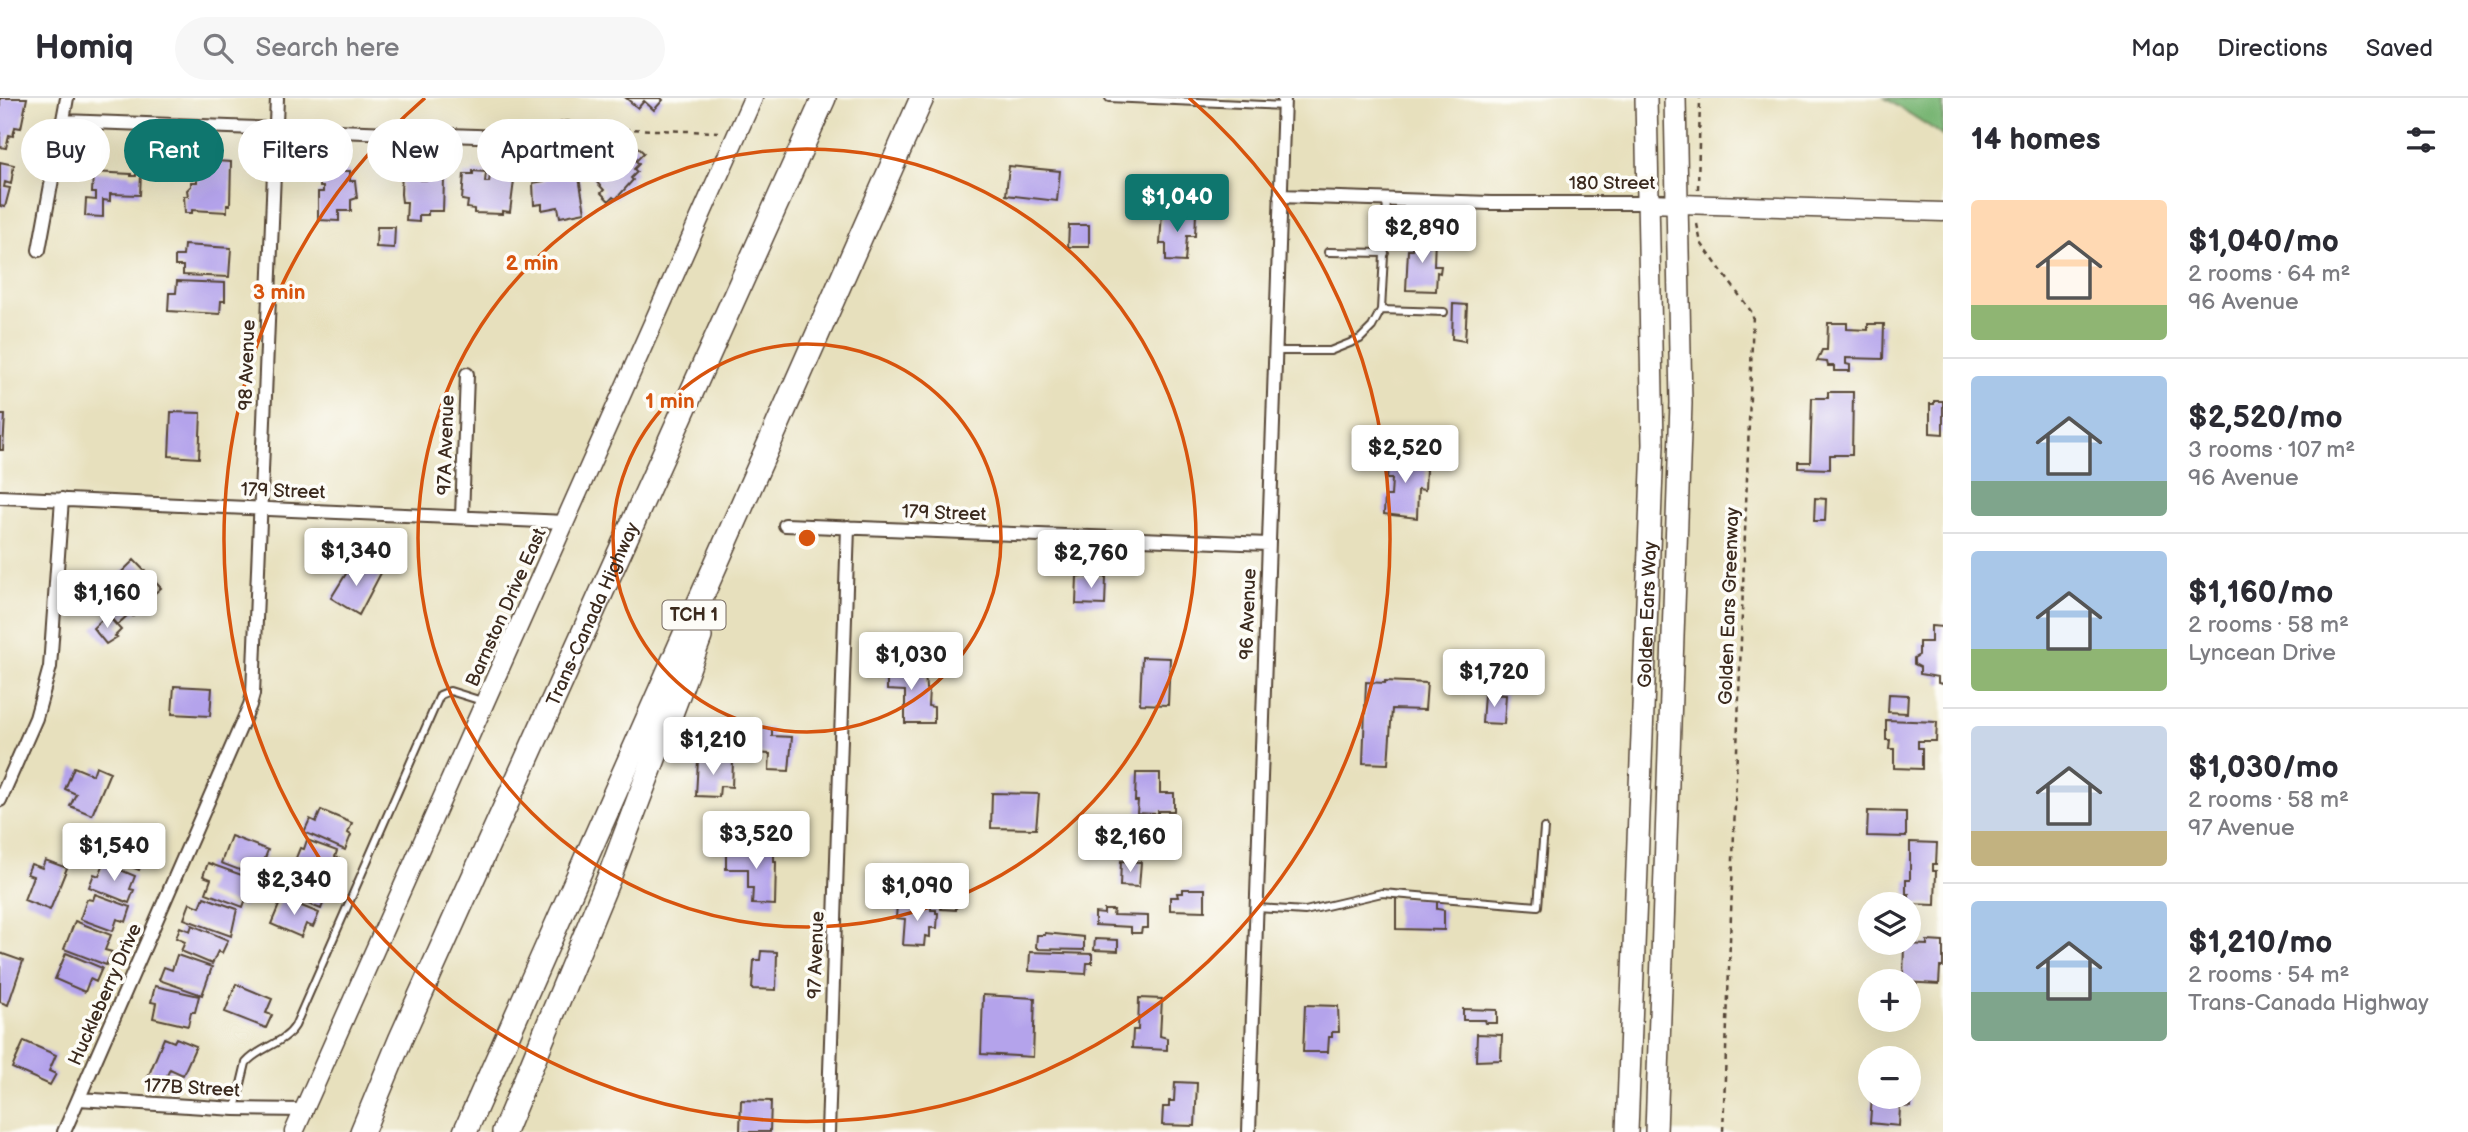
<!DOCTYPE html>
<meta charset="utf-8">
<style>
body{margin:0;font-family:"Balsamiq Sans",sans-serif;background:#f7f7f7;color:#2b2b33;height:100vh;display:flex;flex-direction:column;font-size:26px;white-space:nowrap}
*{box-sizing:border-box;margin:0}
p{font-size:23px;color:#7c7c81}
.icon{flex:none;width:38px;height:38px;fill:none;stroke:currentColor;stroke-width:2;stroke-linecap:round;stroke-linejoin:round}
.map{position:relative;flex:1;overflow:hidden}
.side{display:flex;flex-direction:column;background:#fff;width:525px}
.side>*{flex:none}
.guide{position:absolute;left:21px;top:21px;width:665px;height:63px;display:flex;gap:14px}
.controls{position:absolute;left:1858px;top:794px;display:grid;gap:14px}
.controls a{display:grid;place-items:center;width:63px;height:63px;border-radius:50%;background:#fff;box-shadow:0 7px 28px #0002;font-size:35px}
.price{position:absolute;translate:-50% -60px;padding:0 16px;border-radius:7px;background:#fff;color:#222;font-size:23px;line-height:46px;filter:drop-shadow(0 2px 4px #0008)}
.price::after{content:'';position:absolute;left:50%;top:42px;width:21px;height:16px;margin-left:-10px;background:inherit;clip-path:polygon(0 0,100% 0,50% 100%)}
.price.on{background:#0f766e;color:#fff}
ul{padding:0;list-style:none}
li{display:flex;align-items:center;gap:21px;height:175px;padding:0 28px}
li+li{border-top:2px solid #e1e1e2}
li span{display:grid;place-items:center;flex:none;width:196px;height:140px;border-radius:7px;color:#555}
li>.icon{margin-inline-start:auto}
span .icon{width:84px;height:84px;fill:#fffc;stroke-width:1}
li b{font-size:30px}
h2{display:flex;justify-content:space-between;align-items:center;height:84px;padding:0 28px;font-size:30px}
.pill{padding:0 24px;border-radius:32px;background:#fff;box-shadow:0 7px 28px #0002;font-size:24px;line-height:63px}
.pill.on{background:#0f766e;color:#fff}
header{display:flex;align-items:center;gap:42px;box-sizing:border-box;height:98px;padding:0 35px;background:#fff;border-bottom:2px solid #e1e1e2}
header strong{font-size:33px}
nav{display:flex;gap:38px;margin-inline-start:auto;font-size:24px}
.search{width:490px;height:63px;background:#f7f7f7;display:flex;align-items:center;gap:18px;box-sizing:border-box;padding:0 24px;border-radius:38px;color:#7c7c81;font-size:26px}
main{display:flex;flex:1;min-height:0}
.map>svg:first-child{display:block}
</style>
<header>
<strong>Homiq</strong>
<div class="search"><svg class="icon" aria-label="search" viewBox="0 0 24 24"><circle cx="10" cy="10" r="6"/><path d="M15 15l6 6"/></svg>Search here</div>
<nav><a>Map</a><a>Directions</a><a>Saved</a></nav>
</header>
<main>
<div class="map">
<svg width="1943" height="1034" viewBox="0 0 1943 1034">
<rect width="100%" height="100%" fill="#fdfcf7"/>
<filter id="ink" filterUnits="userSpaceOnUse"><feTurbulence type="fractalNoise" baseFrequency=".0143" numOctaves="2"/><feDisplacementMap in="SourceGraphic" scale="14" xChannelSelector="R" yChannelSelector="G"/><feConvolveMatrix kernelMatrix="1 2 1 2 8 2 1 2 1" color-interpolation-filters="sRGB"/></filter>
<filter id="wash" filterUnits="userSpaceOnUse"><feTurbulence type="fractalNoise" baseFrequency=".00686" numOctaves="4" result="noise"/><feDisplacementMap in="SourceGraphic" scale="28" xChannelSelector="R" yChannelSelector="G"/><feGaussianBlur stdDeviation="1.57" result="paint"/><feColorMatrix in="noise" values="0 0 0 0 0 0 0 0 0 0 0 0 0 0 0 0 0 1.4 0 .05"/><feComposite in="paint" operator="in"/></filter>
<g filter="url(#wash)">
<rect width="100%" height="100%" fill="#e7e0bd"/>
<!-- forest -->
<path fill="#79b674" stroke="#5a7049" stroke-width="2" d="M1885,0H1943V38L1938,34Z"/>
<g id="blocks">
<!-- building -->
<path fill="#b4a3eb" d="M0,0H27L21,30L15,29L13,38L9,37L6,50L0,49Z
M626,0H661L663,2L654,12L644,3L638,10Z
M631,43L644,55L636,63L639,66L634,71L637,74L631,80L633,82L616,101L613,99L609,103L601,95L604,92L592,79L602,69L609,65L613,60L611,59L623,46L626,48Z
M215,63L231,64L230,107H227V114L192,112V115H185L184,98H188L187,92L191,88V84H197V80H203V72L207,69H215Z
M0,64L14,67L11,86L5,84L4,89L10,90L5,109L0,108Z
M1009,68L1060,73L1057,103L1006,97Z
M326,69H340V73H350V83H355L357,100L351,102V113H339V123L318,122V94H323V89H320V84H325Z
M402,72H421L420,82H427V80L444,82L443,113H428V117H419V124L406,123L407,104H402L401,96Z
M473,73L486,74L485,84H489L490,77L497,78L498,74L515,75L510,114L502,113V116L474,115V111L467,110L468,103L462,102L464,76H473Z
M93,74L131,76V78H136V76H141L140,97L110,96V103L103,102V119L85,118L86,101L96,102V95H92Z
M578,74L585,114L560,119L558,109L542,112V106L534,107L533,85L544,83V79Z
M1162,113L1196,115L1195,138H1187L1185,164L1166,163V146H1160Z
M1069,127H1089V149H1068Z
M377,129H395L394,150L376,149Z
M1413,138L1435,139L1434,168H1441L1440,175L1437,174L1436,193L1406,192L1408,152H1412Z
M184,147L231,150L229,179L183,177V168H175V158H183Z
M177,183L225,185V203H221L220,216L168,213L169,195H176Z
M1453,206L1467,207L1465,243L1452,241Z
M1828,225H1847V231L1868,232V226H1884L1883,261L1846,260V266L1850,267V273H1834V268H1828L1827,264L1817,263L1822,252H1827Z
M1828,294H1853L1852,357H1830V371L1799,370V364H1810L1812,300H1828Z
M1934,303H1943V336L1930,335V306H1934Z
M171,314L201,315L199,360L169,358Z
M0,317H5L3,352H0Z
M1389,357L1422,358L1421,371H1426L1425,392L1418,391L1417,420L1384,416L1385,398H1391L1392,381H1387Z
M1815,400L1826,401L1825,423H1814Z
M134,462L161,490L143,505L138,499L133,503L140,511L133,518L130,515L117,527L94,501Z
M361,465L381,475L359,517L331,500L349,471L355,475Z
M1077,478L1106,479L1105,507L1076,506Z
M107,517L121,532L115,538L117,539L106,546L93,530Z
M1931,528L1943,529V586L1938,585V579L1920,576V569L1914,566V560L1919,557V544H1931Z
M1142,559L1170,560L1168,607L1140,606Z
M887,565L910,566V573H925L926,591H929L928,608L934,609V625H905V593L887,592Z
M1385,583L1427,585L1425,612L1392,611L1388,666L1363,665L1366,584L1385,585Z
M174,588L212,590L210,618L172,616Z
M1484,596L1506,597L1504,626L1482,625Z
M1889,596L1908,597L1907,615L1888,614Z
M1886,622L1937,624L1936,643H1918V650H1922V671L1894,670V651H1889L1890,642H1886Z
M756,630L772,631V638L792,639L789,673L769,672L770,656L754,655Z
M698,662L733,663L732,689L720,688L719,699L696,698Z
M96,668L110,674L92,717L70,708L76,696L65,691L74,669L93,677Z
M1136,675H1160V695H1174V713H1158V716L1137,715L1138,703H1135Z
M992,695L1039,696L1036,731L991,730Z
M321,712L352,725L348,735L351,737L345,752L304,734L310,721L316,724Z
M1868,713L1906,714V739L1867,738Z
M114,732L155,748L149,764L143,761L139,772L106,759Z
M231,738L268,752L258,779L221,765Z
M307,742L337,753L335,759L343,762L340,769L333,767L329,778L294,765L300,750L304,751Z
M1910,744L1937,745L1936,766H1933V773H1936L1935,807L1909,806V796H1906V782H1910Z
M726,748L774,749V764H776L775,807L752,806L753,790H748V771H726Z
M45,762L67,770L50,812L24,802L33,778L27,776L31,766L42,770Z
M1121,763L1141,764L1139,789L1120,788Z
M104,765L135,778L130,791L134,792L129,805L89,789L94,776L99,778Z
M208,765L253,781L243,809L206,795L211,781L203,778Z
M295,770L326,782L321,796L326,798L321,811L284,797Z
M944,777L958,778L956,812L941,811Z
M1183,791H1205V813L1170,812V799H1178L1177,795H1183Z
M95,796L131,809L126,824L117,821L113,833L80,821L87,801L93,802Z
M204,799L237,811L231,838L184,821L190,805L200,809Z
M282,800L319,815L313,829L306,826L301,839L271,826Z
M1396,800H1437V811L1444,812V832L1396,831Z
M897,806L931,808V812H936V815H938L937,830H930V839L925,838L924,848L903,847L905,821L896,820Z
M1104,812H1114L1113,817L1148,818V830H1142L1141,835H1131V829L1095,827V815L1104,816Z
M75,823L111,837L105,852L112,854L106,867L64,851Z
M192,827L228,842L222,855L218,853L212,866L181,853L185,844L176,840L180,829L190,833Z
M1045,835L1084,839V852L1039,851L1036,849L1037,837H1045Z
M1095,841L1118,842V853L1094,852Z
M1927,843L1943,844V869H1940L1939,886L1903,884L1904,846L1927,847Z
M761,853L777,854L776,892L752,891L754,862H760Z
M1030,854L1092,856V865H1087L1086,876L1029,873Z
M0,855L23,863L8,907L0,904Z
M66,855L102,870L96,884L90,881L85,894L55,881Z
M177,857L212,869L202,897L159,882L164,869L172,872Z
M236,886L272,901L266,915L272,917L266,930L225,914Z
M155,888L199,898L195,914H191L188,928L153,920L156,905L151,904Z
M983,897L1035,900L1033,959L981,956Z
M1139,900L1162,901L1160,938L1167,940V952L1132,950L1133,932H1138Z
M1305,907L1338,908L1339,934H1332V939H1329L1328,954H1303Z
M1463,911L1497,912V925H1486L1485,922H1463Z
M1477,936L1502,937L1501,962L1476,963Z
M164,940L174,944L176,940L196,948L183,977L170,971L163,986L148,979Z
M24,943L56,957L49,973L56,976L50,987L12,970Z
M1175,984L1197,985L1195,1028L1162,1027L1163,1009H1169V1003H1174Z
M1909,989L1912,990L1911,1009L1900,1008L1899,1028L1870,1025L1872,999H1909Z
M741,1002L771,1003L770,1034H740Z"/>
</g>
</g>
<g filter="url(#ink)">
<use href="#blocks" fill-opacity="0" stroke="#554536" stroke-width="2"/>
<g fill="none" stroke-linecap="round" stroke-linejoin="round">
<defs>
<path id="lane" d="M1109,0L1284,8
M1328,154L1385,155
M1381,212L1444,214
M1275,253H1330L1360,241L1372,229L1381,212L1387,102
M1257,810L1305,813L1382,795L1538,808L1544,730
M235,1011L246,965C259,949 284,946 295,928L440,597L450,593L482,603"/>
<path id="street" d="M62,23L532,40L567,30
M1280,98L1491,105H1647
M39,152L67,0
M0,399L565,424
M462,419L467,276
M785,427L1268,446
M0,702L36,620L50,569L62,401
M79,1001L235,1011L304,1012
M64,1034L250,607L253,596L277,0
M828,1034L848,429
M1249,1034L1284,0"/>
<path id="secondary" d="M1647,105L1943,114
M294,1034L753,0"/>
<g id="primary">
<path id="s1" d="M1627,1034L1653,346L1646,0"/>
<path d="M1656,1034L1681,305L1675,0"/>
</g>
<g id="highway">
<path id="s2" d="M362,1034L401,940L824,0"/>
<path d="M465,1034L922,0"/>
<path d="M504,1034L610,777L700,539"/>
</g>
</defs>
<!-- lane casing -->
<use href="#lane" stroke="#554536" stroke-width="10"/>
<!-- street casing -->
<use href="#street" stroke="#554536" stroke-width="16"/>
<!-- secondary casing -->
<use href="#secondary" stroke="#554536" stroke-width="21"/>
<!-- primary casing -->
<use href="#primary" stroke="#554536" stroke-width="24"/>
<!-- highway casing -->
<use href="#highway" stroke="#554536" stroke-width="26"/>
<!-- path -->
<path stroke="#554536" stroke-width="2.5" stroke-dasharray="5 5" stroke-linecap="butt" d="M594,30L718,34
M1698,91L1700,0
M1697,126L1701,145L1753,216L1723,1034"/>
<!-- lane -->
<use href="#lane" stroke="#fff" stroke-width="6"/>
<!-- street -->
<use href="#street" stroke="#fff" stroke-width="12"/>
<!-- secondary -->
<use href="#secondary" stroke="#fff" stroke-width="18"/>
<!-- primary -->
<use href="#primary" stroke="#fff" stroke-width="21"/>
<!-- highway -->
<use href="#highway" stroke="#fff" stroke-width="23"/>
</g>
</g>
<!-- distance rings -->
<g fill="none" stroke="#d7540e" stroke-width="3.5">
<circle cx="807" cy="440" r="194"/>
<circle cx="807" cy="440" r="389"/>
<path d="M1189 0A583 583 0 1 1 425 0"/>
</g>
<g text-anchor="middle" stroke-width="7" stroke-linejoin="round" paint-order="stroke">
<!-- shield labels -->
<rect fill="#fdfcf7" stroke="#75695f" stroke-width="2" x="662.5" y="502.5" width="63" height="29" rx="5"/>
<g font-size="18" font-weight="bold" fill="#3b2a1e">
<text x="694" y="523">TCH 1</text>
</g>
<!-- street labels -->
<g font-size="19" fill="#3b2a1e" stroke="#fdfcf7">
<text x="1612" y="91">180 Street</text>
<text transform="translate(246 267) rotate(-88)" y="7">98 Avenue</text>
<text transform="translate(445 347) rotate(-88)" y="7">97A Avenue</text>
<text transform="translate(283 392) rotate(2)" y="7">179 Street</text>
<text transform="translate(944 414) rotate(2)" y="7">179 Street</text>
<text transform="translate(1728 508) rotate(-88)" y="7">Golden Ears Greenway</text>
<text transform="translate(505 509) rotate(-66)" y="7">Barnston Drive East</text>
<text dy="7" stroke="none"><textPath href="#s2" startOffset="567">Trans-Canada Highway</textPath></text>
<text transform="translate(1247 516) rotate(-88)" y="7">96 Avenue</text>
<text dy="7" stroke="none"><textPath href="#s1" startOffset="518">Golden Ears Way</textPath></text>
<text transform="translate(815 857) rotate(-88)" y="7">97 Avenue</text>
<text transform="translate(104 896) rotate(-66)" y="7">Huckleberry Drive</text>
<text transform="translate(192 989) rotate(3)" y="7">177B Street</text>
</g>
</g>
<circle cx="807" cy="440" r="10" fill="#d7540e" stroke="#fdfcf7" stroke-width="3.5"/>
<g font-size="21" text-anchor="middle" font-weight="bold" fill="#d7540e" stroke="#fdfcf7" stroke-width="7" stroke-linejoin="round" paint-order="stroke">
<text x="532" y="172">2 min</text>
<text x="279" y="201">3 min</text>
<text x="670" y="310">1 min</text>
</g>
</svg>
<div class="controls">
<a><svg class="icon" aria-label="layers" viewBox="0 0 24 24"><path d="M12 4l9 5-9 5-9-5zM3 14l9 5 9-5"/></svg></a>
<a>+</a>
<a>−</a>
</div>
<b class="price on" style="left:1177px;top:136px">$1,040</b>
<b class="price" style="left:1422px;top:167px">$2,890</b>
<b class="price" style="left:1405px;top:387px">$2,520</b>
<b class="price" style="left:356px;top:490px">$1,340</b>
<b class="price" style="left:1091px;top:492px">$2,760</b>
<b class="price" style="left:107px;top:532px">$1,160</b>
<b class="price" style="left:911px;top:594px">$1,030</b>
<b class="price" style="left:1494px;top:611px">$1,720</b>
<b class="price" style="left:713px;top:679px">$1,210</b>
<b class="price" style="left:756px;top:773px">$3,520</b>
<b class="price" style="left:1130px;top:776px">$2,160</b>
<b class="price" style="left:114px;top:785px">$1,540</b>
<b class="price" style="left:294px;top:819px">$2,340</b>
<b class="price" style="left:917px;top:825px">$1,090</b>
<div class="guide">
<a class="pill">Buy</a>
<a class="pill on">Rent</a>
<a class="pill">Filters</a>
<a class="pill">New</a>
<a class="pill">Apartment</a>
</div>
</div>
<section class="side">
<h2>14 homes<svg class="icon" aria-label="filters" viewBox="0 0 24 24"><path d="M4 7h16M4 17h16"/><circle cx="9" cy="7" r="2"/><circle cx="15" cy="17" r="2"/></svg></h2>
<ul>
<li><span style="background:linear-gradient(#ffd9b3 75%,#8fb573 0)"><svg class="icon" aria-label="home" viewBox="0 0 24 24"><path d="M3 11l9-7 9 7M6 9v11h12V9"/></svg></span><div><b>$1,040/mo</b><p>2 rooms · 64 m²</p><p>96 Avenue</p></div></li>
<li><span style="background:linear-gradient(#a9c7e8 75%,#7fa58c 0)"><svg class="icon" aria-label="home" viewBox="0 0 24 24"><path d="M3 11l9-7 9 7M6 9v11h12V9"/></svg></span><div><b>$2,520/mo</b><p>3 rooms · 107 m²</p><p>96 Avenue</p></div></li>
<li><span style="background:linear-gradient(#a9c7e8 70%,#8fb573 0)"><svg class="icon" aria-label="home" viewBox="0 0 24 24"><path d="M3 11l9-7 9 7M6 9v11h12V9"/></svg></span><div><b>$1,160/mo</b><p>2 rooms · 58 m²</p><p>Lyncean Drive</p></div></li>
<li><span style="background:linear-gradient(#c9d6e8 75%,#c2b280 0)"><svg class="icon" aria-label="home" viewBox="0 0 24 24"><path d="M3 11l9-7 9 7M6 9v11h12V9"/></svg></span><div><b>$1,030/mo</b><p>2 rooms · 58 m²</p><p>97 Avenue</p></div></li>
<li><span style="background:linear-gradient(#a9c7e8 65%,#7fa58c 0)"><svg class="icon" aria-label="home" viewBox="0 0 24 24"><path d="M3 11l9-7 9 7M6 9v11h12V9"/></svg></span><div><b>$1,210/mo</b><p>2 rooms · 54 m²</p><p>Trans-Canada Highway</p></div></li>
</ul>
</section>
</main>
